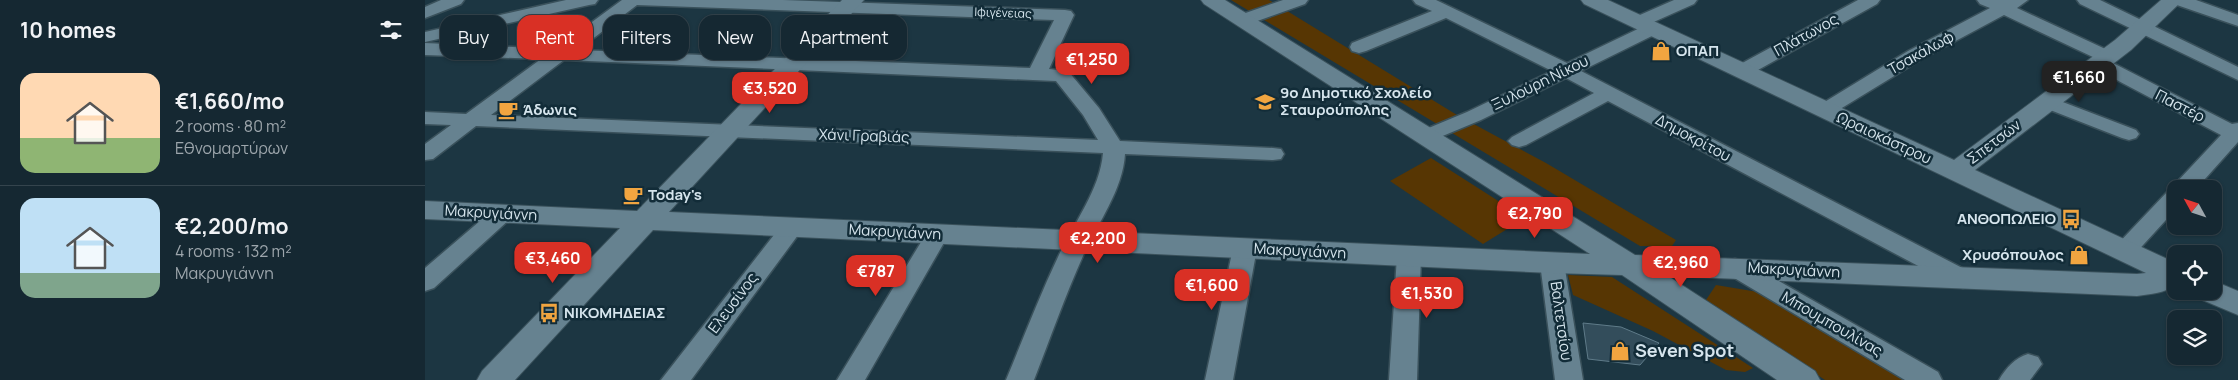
<!DOCTYPE html>
<meta charset="utf-8">
<style>
body{margin:0;font-family:Manrope,sans-serif;background:#1e303a;color:#f1f3f6;height:100vh;display:flex;flex-direction:column;font-size:19px;white-space:nowrap}
*{box-sizing:border-box;margin:0}
p{font-size:16px;color:#9da6ac}
.icon{flex:none;width:28px;height:28px;fill:none;stroke:currentColor;stroke-width:2;stroke-linecap:round;stroke-linejoin:round}
.map{position:relative;flex:1;overflow:hidden}
.details{display:flex;flex-direction:column;background:#152832;width:425px}
.details>*{flex:none}
.banner{position:absolute;left:15px;top:15px;width:475px;height:45px;display:flex;gap:10px}
.needle{width:32px;rotate:310deg}
.tools{position:absolute;left:1742px;top:180px;display:grid;gap:10px}
.tools a{display:grid;place-items:center;width:55px;height:55px;border-radius:10px;background:#152832;box-shadow:0 1px 4px #0004,0 0 0 1px #34444d;font-size:25px}
.price{position:absolute;translate:-50% -42px;padding:0 11px;border-radius:10px;background:#d93025;color:#fff;font-size:16px;line-height:32px;filter:drop-shadow(0 1px 2px #0008)}
.price::after{content:'';position:absolute;left:50%;top:30px;width:15px;height:11px;margin-left:-8px;background:inherit;clip-path:polygon(0 0,100% 0,50% 100%)}
.price.active{background:#222;color:#fff}
ul{padding:0;list-style:none}
li{display:flex;align-items:center;gap:15px;height:125px;padding:0 20px}
li+li{border-top:1px solid #34444d}
li span{display:grid;place-items:center;flex:none;width:140px;height:100px;border-radius:15px;color:#555}
li>.icon{margin-inline-start:auto}
span .icon{width:60px;height:60px;fill:#fffc;stroke-width:1}
li b{font-size:21px}
h2{display:flex;justify-content:space-between;align-items:center;height:60px;padding:0 20px;font-size:21px}
.pill{padding:0 18px;border-radius:15px;background:#152832;box-shadow:0 1px 4px #0004,0 0 0 1px #34444d;font-size:18px;line-height:45px}
.pill.active{background:#d93025;color:#fff}
main{display:flex;flex:1;min-height:0}
.map>svg:first-child{display:block}
</style>
<main>
<section class="details">
<h2>10 homes<svg class="icon" aria-label="filters" viewBox="0 0 24 24"><path d="M4 7h16M4 17h16"/><circle cx="9" cy="7" r="2"/><circle cx="15" cy="17" r="2"/></svg></h2>
<ul>
<li><span style="background:linear-gradient(#ffd9b3 65%,#8fb573 0)"><svg class="icon" aria-label="home" viewBox="0 0 24 24"><path d="M3 11l9-7 9 7M6 9v11h12V9"/></svg></span><div><b>€1,660/mo</b><p>2 rooms · 80 m²</p><p>Εθνομαρτύρων</p></div></li>
<li><span style="background:linear-gradient(#bfe0f5 75%,#7fa58c 0)"><svg class="icon" aria-label="home" viewBox="0 0 24 24"><path d="M3 11l9-7 9 7M6 9v11h12V9"/></svg></span><div><b>€2,200/mo</b><p>4 rooms · 132 m²</p><p>Μακρυγιάννη</p></div></li>
</ul>
</section>
<div class="map">
<svg width="1813" height="380" viewBox="0 0 1813 380">
<rect width="100%" height="100%" fill="#1c3642"/>
<!-- green -->
<path fill="#573603" d="M806,0H844L1032,115L1121,163L1251,240L1247,246H1215Z
M1006,158L1100,218L1058,244L965,181Z
M1143,275L1187,277L1328,368L1320,372L1301,370L1228,331L1148,295Z
M1291,285L1339,293L1485,380H1400L1281,300Z"/>
<!-- building -->
<path fill="#334d5b" stroke="#5f7b89" d="M1158,323L1196,327L1234,343L1215,365L1163,359Z"/>
<g fill="none" stroke-linecap="round" stroke-linejoin="round">
<defs>
<path id="street" d="M16,0H39L36,4L0,18V7Z
M141,0H173L170,4L164,5L0,42V32Z
M197,0H358L640,10L646,11L649,15L624,69L643,71L674,108L695,141L848,148L856,149L859,154L856,159L848,160L700,154C698,190 672,224 658,256C640,296 625,339 609,380H581C598,339 614,297 633,257C648,224 675,190 678,153L51,126L8,159L0,160V144L26,125L0,124V112L41,114L116,59L0,55V43L130,49ZM212,5L629,20L605,68L153,50ZM139,60L631,81L658,115L673,140L66,115Z
M858,0H883L880,4L824,24H812L809,20L812,16Z
M988,0H1011L1142,63L1219,26H1208L1205,22L1208,18L1249,0H1272L1269,4L1222,25H1233L1236,29L1233,33L1156,71L1547,273L1551,279L1547,285L1538,288L1529,285L1183,101L1101,145L1094,147L1087,145L1083,141L1087,137L1169,93L1141,78L1056,120L1008,140L1001,142L994,140L991,136L994,132L1042,112L1127,71L1021,18L941,51L934,53L927,51L925,47L927,43L1007,11L991,4Z
M1433,0H1455L1452,4L1324,75L1317,77L1310,75L1307,71L1310,67Z
M1552,0H1603L1592,8L1689,53L1691,57L1686,62L1807,124L1813,123V142L1771,189H1751V209L1708,256L1699,258L1690,256L1687,250L1743,191L1747,190L1750,184L1796,135L1667,67L1665,63L1670,58L1579,15L1497,59L1407,114L1400,116L1393,114L1390,110L1393,106L1483,51L1565,8L1555,4Z
M1652,0H1675L1813,67V80L1655,4Z
M1746,0H1771L1813,15V26L1749,4Z
M1622,96L1711,130L1714,134L1711,138L1704,140L1697,138L1615,106L1612,102L1615,98Z
M77,207L85,209L89,214L85,219L9,288L0,291V268L69,209Z
M367,219L375,222L379,227L266,380H236L359,222Z
M512,226L520,229L524,234L440,380H412L504,229Z
M820,240L829,242L832,248L808,380H780L808,248L811,242Z
M984,248L993,250L996,256L992,380H964L972,256L975,250Z
M1127,255L1136,257L1139,263L1158,380H1130L1115,263L1118,257Z
M1310,259L1319,261L1513,372L1517,380H1480L1301,273L1298,267L1301,261Z
M1603,354L1613,357L1617,364L1605,380H1574C1581,368 1590,358 1603,354Z"/>
<path id="secondary" d="M417,0H439L244,212L1165,254L779,4L776,0H800L1210,255L1712,274L1721,273L1159,4L1156,0H1183L1529,160L1690,40L1736,0H1758L1706,50L1550,170L1751,263V285C1740,293 1726,294 1712,296L1243,276L1390,371L1395,380H1352L1197,275L1127,273L228,230L90,380H52L57,371L195,228L0,219V201L212,211Z
M1789,281L1813,291V315L1775,299L1771,291H1789Z"/>
</defs>
<!-- street casing -->
<use href="#street" stroke="#3a515b" stroke-width="3"/>
<!-- secondary casing -->
<use href="#secondary" stroke="#3a515b" stroke-width="2"/>
<!-- street -->
<use href="#street" fill="#668290" fill-rule="evenodd"/>
<!-- secondary -->
<use href="#secondary" fill="#668290" fill-rule="evenodd"/>
</g>
<!-- icons -->
<defs>
<symbol id="shop-bare" viewBox="-9 -9 18 18"><path d="M-5-2.5h2.3a2.7 3.5 0 0 1 5.4 0H5L5.5 6h-11ZM-1.5-2.5h3a1.5 2.3 0 0 0-3 0Z" fill="#f1a540" stroke="#122c38" stroke-width="2.5" paint-order="stroke"/></symbol>
<symbol id="school-bare" viewBox="-9 -9 18 18"><path d="M0-5L7-2L0 1L-7-2ZM-4 1L0 2.5L4 1V4Q0 6-4 4Z" fill="#f1a540" stroke="#122c38" stroke-width="2.5" paint-order="stroke"/></symbol>
<symbol id="cafe-bare" viewBox="-9 -9 18 18"><path d="M-5.5-4.5H6V0H3Q3 3.5 0 3.5H-2.5Q-5.5 3.5-5.5 0ZM3-3.2v2h1.7v-2ZM-6 4.5H4V6H-6Z" fill="#f1a540" stroke="#122c38" stroke-width="2.5" paint-order="stroke"/></symbol>
<symbol id="bus-bare" viewBox="-9 -9 18 18"><path d="M-5-6H5V4H4V6H2V4H-2V6H-4V4H-5ZM-3.5-4V0h7V-4ZM-3.5 1.2v1.5H-2V1.2ZM2 1.2v1.5H3.5V1.2Z" fill="#f1a540" stroke="#122c38" stroke-width="2.5" paint-order="stroke"/></symbol>
</defs>
<g fill-rule="evenodd">
<use href="#shop-bare" x="1222" y="37" width="28" height="28"/>
<use href="#school-bare" x="826" y="88" width="28" height="28"/>
<use href="#cafe-bare" x="69" y="96" width="28" height="28"/>
<use href="#cafe-bare" x="194" y="181" width="28" height="28"/>
<use href="#bus-bare" x="1632" y="205" width="28" height="28"/>
<use href="#shop-bare" x="1640" y="241" width="28" height="28"/>
<use href="#bus-bare" x="110" y="299" width="28" height="28"/>
<use href="#shop-bare" x="1181" y="337" width="28" height="28"/>
</g>
<g text-anchor="middle" stroke-width="5" stroke-linejoin="round" paint-order="stroke">
<!-- far-street labels -->
<g font-size="12" fill="#d6e5ed" stroke="#122c38">
<text transform="translate(578 13) rotate(2)" y="4">Ιφιγένειας</text>
</g>
<!-- street labels -->
<g font-size="15" fill="#d6e5ed" stroke="#122c38">
<text transform="translate(1381 35) rotate(-29)" y="5">Πλάτωνος</text>
<text transform="translate(1496 53) rotate(-29)" y="5">Τσακάλωφ</text>
<text transform="translate(1115 83) rotate(-26)" y="5">Ξυλούρη Νίκου</text>
<text transform="translate(1755 106) rotate(27)" y="5">Παστέρ</text>
<text transform="translate(439 136) rotate(2)" y="5">Χάνι Γραβιάς</text>
<text transform="translate(1268 138) rotate(28)" y="5">Δημοκρίτου</text>
<text transform="translate(1459 138) rotate(25)" y="5">Ωραιοκάστρου</text>
<text transform="translate(1569 142) rotate(-37)" y="5">Σπετσών</text>
<text transform="translate(66 213) rotate(3)" y="5">Μακρυγιάννη</text>
<text transform="translate(470 232) rotate(3)" y="5">Μακρυγιάννη</text>
<text transform="translate(875 251) rotate(3)" y="5">Μακρυγιάννη</text>
<text transform="translate(1369 270) rotate(3)" y="5">Μακρυγιάννη</text>
<text transform="translate(308 303) rotate(-53)" y="5">Ελευσίνος</text>
<text transform="translate(1136 321) rotate(82)" y="5">Βαλτετσίου</text>
<text transform="translate(1407 324) rotate(30)" y="5">Μπουμπουλίνας</text>
</g>
<!-- poi labels -->
<g font-size="15" font-weight="bold" fill="#d6e5ed" stroke="#122c38" text-anchor="start">
<text x="1251" y="56">ΟΠΑΠ</text>
<text x="855" y="98">9ο Δημοτικό Σχολείο<tspan x="855" dy="17">Σταυρούπολης</tspan></text>
<text x="98" y="115">Άδωνις</text>
<text x="223" y="200">Today's</text>
<text x="1631" y="224" text-anchor="end">ΑΝΘΟΠΩΛΕΙΟ</text>
<text x="1639" y="260" text-anchor="end">Χρυσόπουλος</text>
<text x="139" y="318">ΝΙΚΟΜΗΔΕΙΑΣ</text>
</g>
<!-- near-poi labels -->
<g font-size="18" font-weight="bold" fill="#d6e5ed" stroke="#122c38" text-anchor="start">
<text x="1210" y="357">Seven Spot</text>
</g>
</g>
</svg>
<div class="tools">
<a><svg class="needle" viewBox="-14 -14 28 28"><path d="M0-13l5 13h-10z" fill="#e53935"/><path d="M0 13l5-13h-10z" fill="#9da6ac"/></svg></a>
<a><svg class="icon" aria-label="locate" viewBox="0 0 24 24"><circle cx="12" cy="12" r="6"/><path d="M12 2v4M12 18v4M2 12h4M18 12h4"/></svg></a>
<a><svg class="icon" aria-label="layers" viewBox="0 0 24 24"><path d="M12 4l9 5-9 5-9-5zM3 14l9 5 9-5"/></svg></a>
</div>
<b class="price" style="left:667px;top:85px">€1,250</b>
<b class="price active" style="left:1654px;top:103px">€1,660</b>
<b class="price" style="left:345px;top:114px">€3,520</b>
<b class="price" style="left:1110px;top:239px">€2,790</b>
<b class="price" style="left:673px;top:264px">€2,200</b>
<b class="price" style="left:128px;top:284px">€3,460</b>
<b class="price" style="left:1256px;top:288px">€2,960</b>
<b class="price" style="left:451px;top:297px">€787</b>
<b class="price" style="left:787px;top:311px">€1,600</b>
<b class="price" style="left:1002px;top:319px">€1,530</b>
<div class="banner">
<a class="pill">Buy</a>
<a class="pill active">Rent</a>
<a class="pill">Filters</a>
<a class="pill">New</a>
<a class="pill">Apartment</a>
</div>
</div>
</main>
